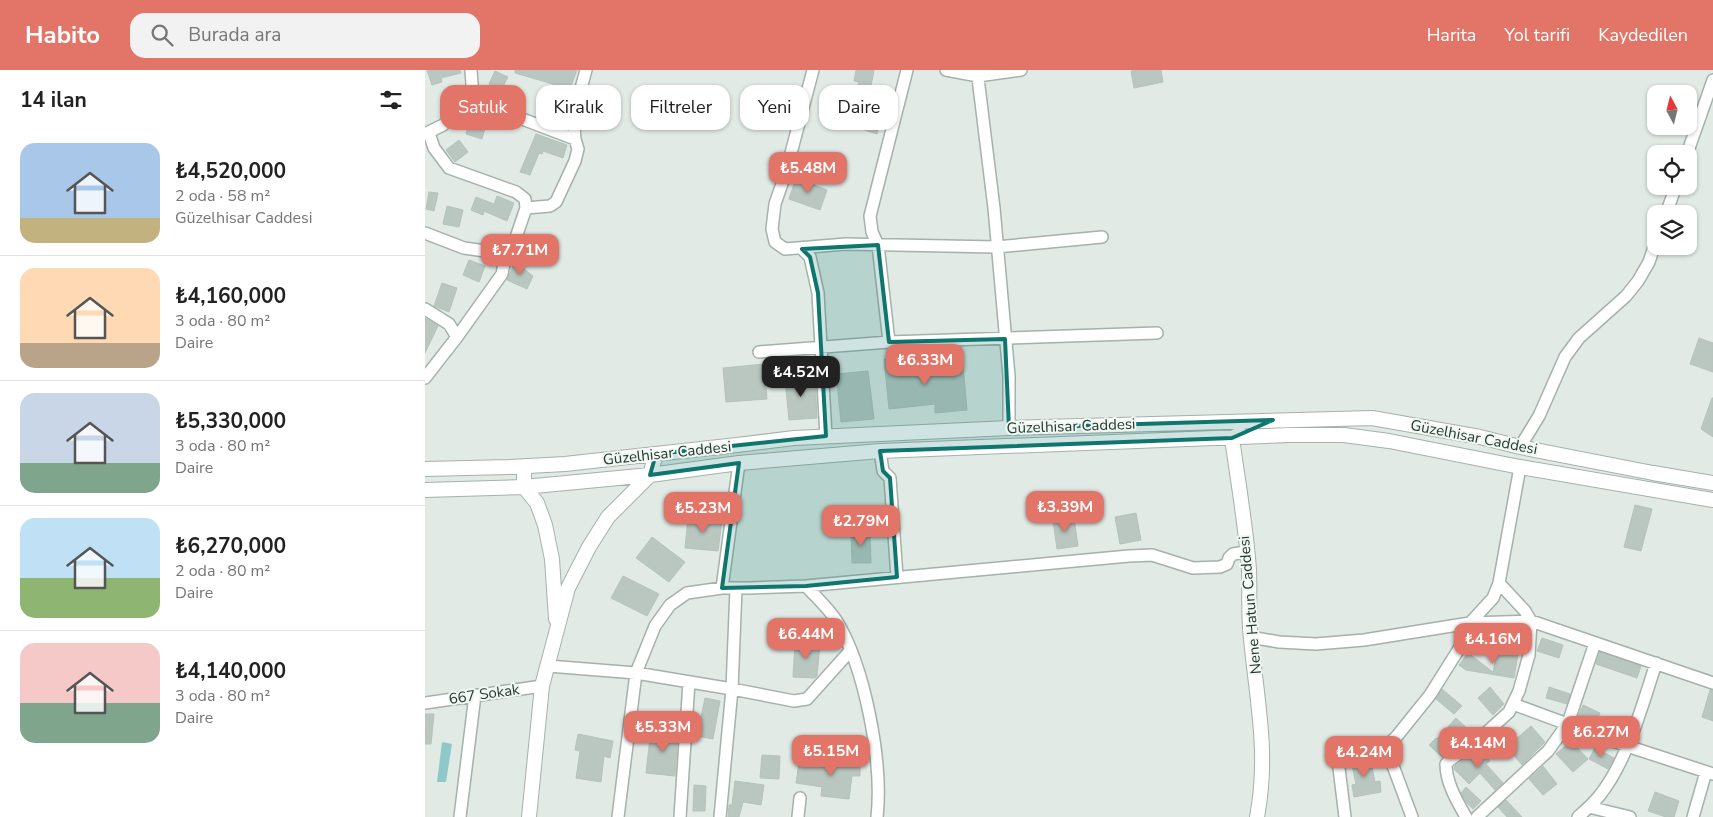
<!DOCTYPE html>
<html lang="tr">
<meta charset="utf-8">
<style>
body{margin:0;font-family:"Nunito Sans",sans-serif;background:#f2f2f2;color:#222;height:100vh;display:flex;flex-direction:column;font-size:19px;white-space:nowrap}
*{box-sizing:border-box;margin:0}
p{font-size:16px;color:#767676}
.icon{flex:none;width:28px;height:28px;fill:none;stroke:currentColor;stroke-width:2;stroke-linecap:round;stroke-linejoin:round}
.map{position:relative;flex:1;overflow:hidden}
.details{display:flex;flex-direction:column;background:#fff;width:425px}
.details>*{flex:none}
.guide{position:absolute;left:15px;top:15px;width:475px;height:45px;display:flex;gap:10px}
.needle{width:32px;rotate:353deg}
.tools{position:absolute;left:1222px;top:15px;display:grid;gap:10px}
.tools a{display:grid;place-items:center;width:50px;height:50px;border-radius:10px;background:#fff;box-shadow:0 1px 4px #0004;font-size:25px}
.price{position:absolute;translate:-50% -42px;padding:0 11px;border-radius:10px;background:#e27568;color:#fff;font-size:16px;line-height:32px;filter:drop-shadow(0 1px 2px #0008)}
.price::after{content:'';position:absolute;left:50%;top:30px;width:15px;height:11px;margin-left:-8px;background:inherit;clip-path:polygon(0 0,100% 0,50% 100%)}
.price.active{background:#222;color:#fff}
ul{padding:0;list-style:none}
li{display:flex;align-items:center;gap:15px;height:125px;padding:0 20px}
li+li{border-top:1px solid #e0e0e0}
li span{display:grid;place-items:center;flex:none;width:140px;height:100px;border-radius:15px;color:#555}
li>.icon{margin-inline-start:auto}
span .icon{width:60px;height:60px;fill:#fffc;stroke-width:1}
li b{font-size:21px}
h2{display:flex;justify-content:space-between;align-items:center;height:60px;padding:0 20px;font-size:21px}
.pill{padding:0 18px;border-radius:15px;background:#fff;box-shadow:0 1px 4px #0004;font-size:18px;line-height:45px}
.pill.active{background:#e27568;color:#fff}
header{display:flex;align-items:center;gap:30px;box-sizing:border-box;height:70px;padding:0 25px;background:#e27568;color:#fff}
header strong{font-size:24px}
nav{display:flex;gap:28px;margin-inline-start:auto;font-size:18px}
.search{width:350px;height:45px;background:#f2f2f2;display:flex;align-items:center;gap:12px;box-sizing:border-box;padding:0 18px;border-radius:15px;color:#767676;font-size:19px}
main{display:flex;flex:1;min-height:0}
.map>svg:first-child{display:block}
</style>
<header>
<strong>Habito</strong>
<div class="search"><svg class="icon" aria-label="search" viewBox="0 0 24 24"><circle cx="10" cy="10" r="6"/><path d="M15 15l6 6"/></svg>Burada ara</div>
<nav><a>Harita</a><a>Yol tarifi</a><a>Kaydedilen</a></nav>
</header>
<main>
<section class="details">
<h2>14 ilan<svg class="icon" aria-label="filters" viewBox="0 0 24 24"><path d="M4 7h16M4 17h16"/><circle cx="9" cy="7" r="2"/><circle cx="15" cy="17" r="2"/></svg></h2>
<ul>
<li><span style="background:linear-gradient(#a9c7e8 75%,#c2b280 0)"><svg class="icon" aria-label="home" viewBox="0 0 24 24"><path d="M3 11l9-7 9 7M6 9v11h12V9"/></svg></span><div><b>₺4,520,000</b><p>2 oda · 58 m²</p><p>Güzelhisar Caddesi</p></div></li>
<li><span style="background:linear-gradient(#ffd9b3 75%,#b9a48a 0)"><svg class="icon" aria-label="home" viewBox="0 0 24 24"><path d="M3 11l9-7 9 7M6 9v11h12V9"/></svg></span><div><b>₺4,160,000</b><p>3 oda · 80 m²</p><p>Daire</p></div></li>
<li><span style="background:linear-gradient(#c9d6e8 70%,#7fa58c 0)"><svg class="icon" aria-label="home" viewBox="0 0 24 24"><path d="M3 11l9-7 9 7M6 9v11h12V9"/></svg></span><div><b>₺5,330,000</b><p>3 oda · 80 m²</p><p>Daire</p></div></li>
<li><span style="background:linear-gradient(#bfe0f5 60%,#8fb573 0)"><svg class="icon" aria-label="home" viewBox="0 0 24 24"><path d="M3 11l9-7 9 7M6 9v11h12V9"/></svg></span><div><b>₺6,270,000</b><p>2 oda · 80 m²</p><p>Daire</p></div></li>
<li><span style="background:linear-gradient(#f6c9c9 60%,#7fa58c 0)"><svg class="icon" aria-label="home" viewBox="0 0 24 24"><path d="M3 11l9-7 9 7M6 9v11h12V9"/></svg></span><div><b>₺4,140,000</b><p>3 oda · 80 m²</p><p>Daire</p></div></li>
</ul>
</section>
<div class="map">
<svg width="1288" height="747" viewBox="0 0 1288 747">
<rect width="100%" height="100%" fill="#e1eae5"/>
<!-- water -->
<path fill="#8fc8c9" d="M17,672L27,674L21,712H12Z"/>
<!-- building -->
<path fill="#bac7c1" stroke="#b5c3bb" d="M2,0H35L36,3L16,8L17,12L7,15Z
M90,0H152L145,19L90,3Z
M431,0H449L444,27L461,32L452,64L424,55L431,36L427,34L434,12L429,11Z
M712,0H736L738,12L709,18L706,1Z
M70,1L83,7L76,20L64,14Z
M80,20H96V33H80Z
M125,21H142L130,53L115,48Z
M45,49L61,54L57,69L41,64Z
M111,64L142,75L138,88L118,81L117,84L114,83L105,105L95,102Z
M34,70L43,82L30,92L21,80Z
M371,108L402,120L395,140L364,129Z
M4,122L13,123L9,141L1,139Z
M72,126L89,133L82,151L59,141L58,145L46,140L51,127L69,134Z
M22,136L38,140L34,157L18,154Z
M44,190L60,196L54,212L38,205Z
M90,192L108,206L102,219L82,210Z
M17,213L32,218L24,242L9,236Z
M0,248L13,256L0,283Z
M1274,268L1288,273V302L1265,294Z
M491,286L492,299L538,295L542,340L510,343V334L464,339L459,289Z
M339,294L342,329L301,332L298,298Z
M443,301L449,349L416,352L411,304Z
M390,307L392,348L364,350L360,309Z
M1287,328H1288V367L1276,359Z
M1210,435L1227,439L1216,481L1199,477Z
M711,443L716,470L695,474L690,447Z
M263,447L297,451L293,481L260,478Z
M649,448L653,476L632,479L628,451Z
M426,461H445L446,493H427Z
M227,467L260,492L244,512L211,488Z
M198,506L234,524L222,546L186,528Z
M1050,560H1060L1074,565L1069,579L1046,571Z
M1117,568L1138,575L1134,588L1112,581Z
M370,572L395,574L392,606L390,608L368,607Z
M1072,581L1093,584L1089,608L1041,600L1034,595L1043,583L1068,602Z
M1175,582L1216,596L1212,608L1171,594Z
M1065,617L1079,634L1068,645L1053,628Z
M1124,617L1145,624L1142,634L1121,628Z
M1017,619L1037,636L1029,644L1011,629Z
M1285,620H1288V651L1277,647Z
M280,628L295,631L288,669L272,666Z
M1158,635L1175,643L1170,654L1153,647Z
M0,644H9L6,674H0Z
M1031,648L1047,663L1017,687L1004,675L1011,668L1012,669Z
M1106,656L1120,672L1097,695L1082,677Z
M226,659L253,661L250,706L221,703Z
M153,664L188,671L185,688L179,686L176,712L151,708L155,681L150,680Z
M1146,671L1163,689L1148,702L1131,684Z
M1170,678L1189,688L1183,699L1164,689Z
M1054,679L1065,691L1061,694L1078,713L1070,720L1055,703L1044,714L1029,699L1030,696Z
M337,685L355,686L354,709L335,708Z
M945,687L950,712L955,711L956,722L929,727L927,715L931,714L926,691Z
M402,689H435V706H427L424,729L396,726L397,717L371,713L374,693L402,698Z
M1118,696L1132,714L1118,725L1104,709Z
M310,711L339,715L336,735L318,732L314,747H303L304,735H307Z
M269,715L281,716L280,741H268Z
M1041,717L1056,731L1048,739L1042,733L1036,723Z
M1230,722L1254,731L1249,747H1241L1223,741Z
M1081,730L1097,747H1082L1073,737Z"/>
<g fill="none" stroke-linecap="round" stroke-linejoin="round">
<defs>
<path id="minor" d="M46,0L48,27L58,34L150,69C147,44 155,23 161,0
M388,0L361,102L350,134L347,159L350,172L360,179L421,174L571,177L677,167
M521,0L553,6L596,0
M552,0L569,138L584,306V358
M0,64L18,55L48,27
M1262,84L1288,10
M101,138L125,136L131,132L150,91L153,79L150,69
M1241,144L1251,116
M0,163L39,178L81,184L87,179L101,138L100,129L91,122L24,98L9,78L4,63
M377,179L385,187L393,223L401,366
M0,239L24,254L32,267
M464,272L453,175L447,162L445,146L482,0
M334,282L464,272L732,263
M0,308L32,267L77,204L81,184
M1095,377L1114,346L1140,287L1154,268L1201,226L1213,211L1224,192L1231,171
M455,381L458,401L465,408L472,507
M381,516C391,527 403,538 411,550C440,597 458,692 452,747
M297,518L314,393
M825,567L854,572L891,574L939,570L1045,553L1106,551L1288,613
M123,596L211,603L307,619L369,631L382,629L425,581
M0,633L117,616
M1088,634L1202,676L1288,704
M913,690L920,747
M1164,737L1205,747
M35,747L50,625
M193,747L211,603L230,556L245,535L262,523L297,518H325L381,516L704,486L727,485L768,498L795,497L802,494L804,488L808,484L821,482
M255,747L264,612
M295,747L307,619L311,518
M373,747L375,728
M987,747L961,677L972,666L1005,625L1037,574L1045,553L1068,528L1074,513L1095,397
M1041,747C1032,731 1021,713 1021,694L1025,690L1052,671L1084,642L1094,621L1104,585L1106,551L1100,541L1074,513
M1052,747L1123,681L1143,653L1170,573
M1153,747C1161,740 1169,733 1175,725C1202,691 1218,634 1231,593
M1268,747L1281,702"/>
<path id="tertiary" d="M815,364L807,368C813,412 821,456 824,500C825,523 823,546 826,569C832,632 844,684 832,747
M99,396V417L112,433L120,455L127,489L131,549
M0,399L85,397L140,394L312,375L369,368L584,358L947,348L1055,367L1095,377L1228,403L1288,413
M0,420L99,417L225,405L314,393L455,381L864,365H919L964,371L1095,397L1288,430
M104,747L117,616L143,518L164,477L183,447L225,405L231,384"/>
</defs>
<!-- minor casing -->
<use href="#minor" stroke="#a5b1ab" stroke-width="14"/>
<!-- tertiary casing -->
<use href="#tertiary" stroke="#a5b1ab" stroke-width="16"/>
<!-- minor -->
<use href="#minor" stroke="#fff" stroke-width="11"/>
<!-- tertiary -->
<use href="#tertiary" stroke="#fff" stroke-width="14"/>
</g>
<!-- marked area -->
<path fill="#0f766e" fill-opacity="0.2" stroke="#0f766e" stroke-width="4" stroke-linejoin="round" d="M453,175L464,272L580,269L584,358L848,350L807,368L455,381L458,401L465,408L472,507L381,516L297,518L314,393L225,405L231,384L401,366L393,223L385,187L377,179Z"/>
<g text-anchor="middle" stroke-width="4" stroke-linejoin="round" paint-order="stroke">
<!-- street labels -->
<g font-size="15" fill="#243930" stroke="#f1f7f3">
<text transform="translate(646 356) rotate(-2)" y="5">Güzelhisar Caddesi</text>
<text transform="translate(1049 367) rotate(11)" y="5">Güzelhisar Caddesi</text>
<text transform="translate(242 383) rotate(-6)" y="5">Güzelhisar Caddesi</text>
<text transform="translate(825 535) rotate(-95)" y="5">Nene Hatun Caddesi</text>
<text transform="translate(59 624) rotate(-8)" y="5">667 Sokak</text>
</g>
</g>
</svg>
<div class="tools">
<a><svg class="needle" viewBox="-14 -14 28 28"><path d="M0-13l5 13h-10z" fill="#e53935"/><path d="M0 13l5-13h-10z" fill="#767676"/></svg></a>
<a><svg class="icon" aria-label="locate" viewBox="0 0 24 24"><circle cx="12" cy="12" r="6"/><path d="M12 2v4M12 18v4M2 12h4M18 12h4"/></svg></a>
<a><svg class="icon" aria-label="layers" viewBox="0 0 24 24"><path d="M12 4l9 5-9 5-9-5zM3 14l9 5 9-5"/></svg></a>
</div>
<b class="price" style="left:383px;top:124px">₺5.48M</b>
<b class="price" style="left:95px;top:206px">₺7.71M</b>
<b class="price" style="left:500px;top:316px">₺6.33M</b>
<b class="price active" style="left:376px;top:328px">₺4.52M</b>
<b class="price" style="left:640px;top:463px">₺3.39M</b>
<b class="price" style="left:278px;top:464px">₺5.23M</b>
<b class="price" style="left:436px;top:477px">₺2.79M</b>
<b class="price" style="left:381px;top:590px">₺6.44M</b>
<b class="price" style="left:1068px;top:595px">₺4.16M</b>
<b class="price" style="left:238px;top:683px">₺5.33M</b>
<b class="price" style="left:1176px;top:688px">₺6.27M</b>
<b class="price" style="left:1053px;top:699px">₺4.14M</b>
<b class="price" style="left:406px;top:707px">₺5.15M</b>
<b class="price" style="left:939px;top:708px">₺4.24M</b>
<div class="guide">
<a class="pill active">Satılık</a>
<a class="pill">Kiralık</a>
<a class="pill">Filtreler</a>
<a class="pill">Yeni</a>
<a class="pill">Daire</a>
</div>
</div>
</main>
